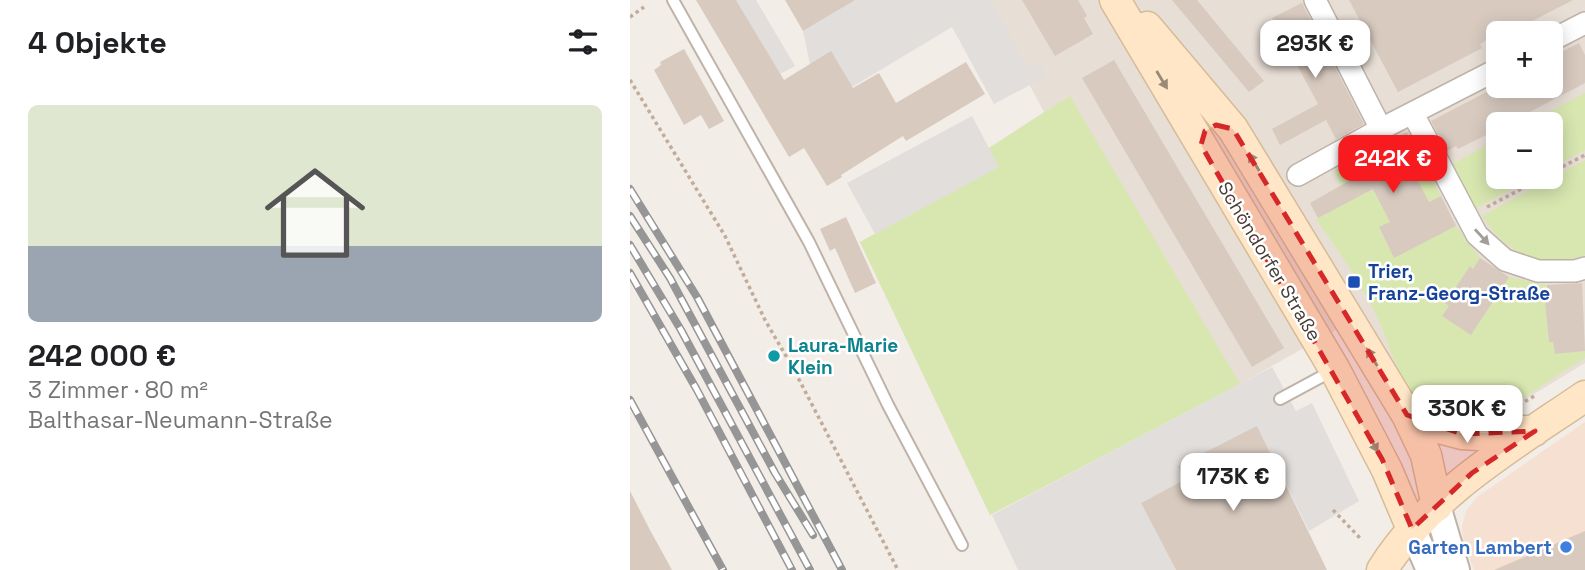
<!DOCTYPE html>
<html lang="de">
<meta charset="utf-8">
<style>
body{margin:0;font-family:"Space Grotesk",sans-serif;background:#f6f6f6;color:#202124;height:100vh;display:flex;flex-direction:column;font-size:26px;white-space:nowrap}
*{box-sizing:border-box;margin:0}
p{font-size:23px;color:#757577}
.icon{flex:none;width:38px;height:38px;fill:none;stroke:currentColor;stroke-width:2;stroke-linecap:round;stroke-linejoin:round}
.map{position:relative;flex:1;overflow:hidden}
.panel{display:flex;flex-direction:column;background:#fff;width:630px}
.panel>*{flex:none}
.fabs{position:absolute;left:856px;top:21px;display:grid;gap:14px}
.fabs a{display:grid;place-items:center;width:77px;height:77px;border-radius:10px;background:#fff;box-shadow:0 4px 18px #0003;font-size:35px}
.price{position:absolute;translate:-50% -60px;padding:0 16px;border-radius:14px;background:#fff;color:#222;font-size:23px;line-height:46px;filter:drop-shadow(0 2px 4px #0008)}
.price::after{content:'';position:absolute;left:50%;top:42px;width:21px;height:16px;margin-left:-10px;background:inherit;clip-path:polygon(0 0,100% 0,50% 100%)}
.price.active{background:#f71a1f;color:#fff}
ul{padding:0;list-style:none}
li{display:grid;align-content:center;gap:14px;height:371px;padding:0 28px}
li+li{border-top:2px solid #e0e0e0}
li span{display:grid;place-items:center;height:217px;border-radius:10px;color:#555}
li>.icon{margin-inline-start:auto}
span .icon{width:126px;height:126px;fill:#fffc;stroke-width:1}
li b{font-size:30px}
h2{display:flex;justify-content:space-between;align-items:center;height:84px;padding:0 28px;font-size:30px}
main{display:flex;flex:1;min-height:0}
.map>svg:first-child{display:block}
</style>
<main>
<section class="panel">
<h2>4 Objekte<svg class="icon" aria-label="filters" viewBox="0 0 24 24"><path d="M4 7h16M4 17h16"/><circle cx="9" cy="7" r="2"/><circle cx="15" cy="17" r="2"/></svg></h2>
<ul>
<li><span style="background:linear-gradient(#dfe7d0 65%,#9aa5b1 0)"><svg class="icon" aria-label="home" viewBox="0 0 24 24"><path d="M3 11l9-7 9 7M6 9v11h12V9"/></svg></span><div><b>242 000 €</b><p>3 Zimmer · 80 m²</p><p>Balthasar-Neumann-Straße</p></div></li>
</ul>
</section>
<div class="map">
<svg width="955" height="570" viewBox="0 0 955 570">
<rect width="100%" height="100%" fill="#f3ede7"/>
<!-- residential -->
<path fill="#e7ded5" fill-rule="evenodd" d="M354,0H955V363L878,410L854,421H832L790,408L773,393L732,315L610,384L360,515L230,242L368,166L359,148L414,112ZM868,33H920V86H868ZM868,124H920V177H868Z"/>
<!-- commercial -->
<path fill="#f5e0d2" d="M955,422V570H844L833,541L832,527L836,511L847,497Z"/>
<!-- green -->
<path fill="#d8e7b0" d="M955,93V150L921,168L920,124H896Z
M440,96L610,384L360,515L230,242L368,167L359,148Z
M868,139V177H904L846,208L823,164Z
M955,160V255C911,272 876,253 852,216Z
M793,163L811,196L758,218L760,222L749,228L764,257L826,226L850,258L843,269L839,267L833,276L836,279L816,303L819,306L812,316L879,277L917,285L919,299H915L919,342H923L925,354L955,351V358L946,364C917,380 885,409 853,416C840,420 824,417 811,412C766,394 765,353 746,314C729,280 708,250 686,219L719,201L704,171L716,164L732,195L784,173L782,169Z"/>
<!-- parking -->
<path fill="#e1dedc" d="M106,0H126L165,66L150,74Z
M205,0H361L397,68L409,62L417,76L364,104L322,27L222,87L180,64L173,31L210,9Z
M342,116L369,167L245,234L217,183Z
M642,367L666,411L682,403L729,501L679,531L627,426L554,480L511,503L546,570H388L362,515Z"/>
<!-- building -->
<path fill="#d8cabf" d="M66,0H106L154,80L201,51L223,88L249,73L266,103L336,62L355,94L276,141L273,136L211,175L212,177L197,186L174,148L159,157Z
M155,0H225L173,31Z
M392,0H448L457,16L454,18L463,34L425,56Z
M542,0H567L634,81L619,92Z
M719,0H943L879,33H868L850,44L852,48L768,92Z
M672,3L734,124L706,139L696,120L650,145L642,129L688,104L642,18Z
M949,43L955,55V83L877,124H868V129L828,149L826,146L817,151L801,121L868,86H920V58Z
M54,49L94,121L79,129L71,115L54,125L24,70L31,65L30,62Z
M484,60L654,348L622,367L452,78Z
M777,132L794,162L782,169L799,202L811,196L826,226L764,258L749,227L760,222L743,189L688,218L680,203L724,178L716,164L718,162Z
M216,217L246,283L225,293L205,248L200,251L190,229Z
M850,258L879,277L841,335L812,316L819,306L815,303L840,266L843,269Z
M952,283L955,351L925,354L923,342H919L915,301L919,303L917,285Z
M627,426L697,570H546L511,503L554,480L548,466Z
M0,491L20,530L42,570H0Z
M955,531V570H864Z"/>
<g fill="none" stroke-linecap="round" stroke-linejoin="round">
<defs>
<path id="service" d="M43,0L179,242L258,405L332,545
M650,399L702,371"/>
<path id="minor" d="M685,0L751,129
M920,41L955,23
M783,114L847,235L875,260L908,271H945L955,268
M668,175L751,129L868,69"/>
<path id="tertiary" d="M807,506L826,570
M782,529L800,570"/>
<path id="secondary" d="M485,0L705,370L757,470L782,529
M517,27L603,129L777,415L796,455L807,506
M777,415L802,426L832,434L848,435L871,431H904
M752,570C800,493 882,446 955,396"/>
</defs>
<!-- service casing -->
<use href="#service" stroke="#bfb3a9" stroke-width="14"/>
<!-- minor casing -->
<use href="#minor" stroke="#bfb3a9" stroke-width="24"/>
<!-- tertiary casing -->
<use href="#tertiary" stroke="#bfb3a9" stroke-width="30"/>
<!-- secondary casing -->
<use href="#secondary" stroke="#d6bb99" stroke-width="33"/>
<!-- path -->
<path stroke="#c0ac9b" stroke-width="3.5" stroke-dasharray="3.5 3.5" stroke-linecap="butt" d="M0,17L14,7
M0,80L95,236L135,320L163,368L268,570
M920,173L955,155
M857,207L914,177
M889,405L906,395
M703,510L732,540"/>
<!-- service -->
<use href="#service" stroke="#fff" stroke-width="10"/>
<!-- minor -->
<use href="#minor" stroke="#fff" stroke-width="21"/>
<!-- tertiary -->
<use href="#tertiary" stroke="#fff" stroke-width="26"/>
<!-- secondary -->
<use href="#secondary" stroke="#fee6c6" stroke-width="30"/>
<defs>
<path id="rail" d="M0,189L67,297L212,570
M0,216L40,278L145,473L183,535
M0,245L51,330L180,570
M0,273L67,390L162,570
M0,400L93,570"/>
</defs>
<!-- rail casing -->
<use href="#rail" stroke="#969696" stroke-width="8"/>
<!-- rail -->
<use href="#rail" stroke="#fff" stroke-width="5" stroke-dasharray="16" stroke-linecap="butt"/>
</g>
<!-- one-way arrows -->
<defs><path id="oneway-solid" d="M-6-.8H1V-3.2L6.5 0L1 3.2V.8H-6Z" transform="scale(1.75)"/></defs>
<g fill="#998977">
<use href="#oneway-solid" transform="translate(532 80) rotate(59)"/>
<use href="#oneway-solid" transform="translate(624 162) rotate(-121)"/>
<use href="#oneway-solid" transform="translate(742 357) rotate(-121)"/>
<use href="#oneway-solid" transform="translate(743 443) rotate(62)"/>
</g>
<use fill="#a29e9a" href="#oneway-solid" transform="translate(852 237) rotate(48)"/>
<!-- marked area -->
<path fill="#d62828" fill-opacity="0.2" stroke="#d62828" stroke-width="5" stroke-dasharray="14 9" stroke-linejoin="round" d="M586,125L603,129L777,415L832,434L905,431L842,473L782,529L752,459L571,145L575,131Z"/>
<!-- markers -->
<rect fill="#1a4fb4" stroke="#fff" stroke-width="2.5" x="717" y="275" width="14" height="14" rx="3.5"/>
<circle fill="#0f9aa8" stroke="#fff" stroke-width="2.5" cx="144" cy="356" r="7"/>
<circle fill="#3f7fe0" stroke="#fff" stroke-width="2.5" cx="936" cy="547" r="7"/>
<g text-anchor="middle" stroke-width="5" stroke-linejoin="round" paint-order="stroke">
<!-- street labels -->
<g font-size="19" fill="#463d36" stroke="#fff">
<text transform="translate(640 261) rotate(59)" y="7">Schöndorfer Straße</text>
</g>
<!-- transit labels -->
<g font-size="19" font-weight="bold" fill="#164399" stroke="#fff" text-anchor="start">
<text x="738" y="278">Trier,<tspan x="738" dy="22">Franz-Georg-Straße</tspan></text>
</g>
<!-- culture labels -->
<g font-size="19" font-weight="bold" fill="#0d838f" stroke="#fff" text-anchor="start">
<text x="158" y="352">Laura-Marie<tspan x="158" dy="22">Klein</tspan></text>
</g>
<!-- shop labels -->
<g font-size="19" font-weight="bold" fill="#366cbe" stroke="#fff" text-anchor="end">
<text x="922" y="554">Garten Lambert</text>
</g>
</g>
</svg>
<div class="fabs">
<a>+</a>
<a>−</a>
</div>
<b class="price" style="left:685px;top:80px">293K €</b>
<b class="price active" style="left:763px;top:195px">242K €</b>
<b class="price" style="left:837px;top:445px">330K €</b>
<b class="price" style="left:603px;top:513px">173K €</b>
</div>
</main>
